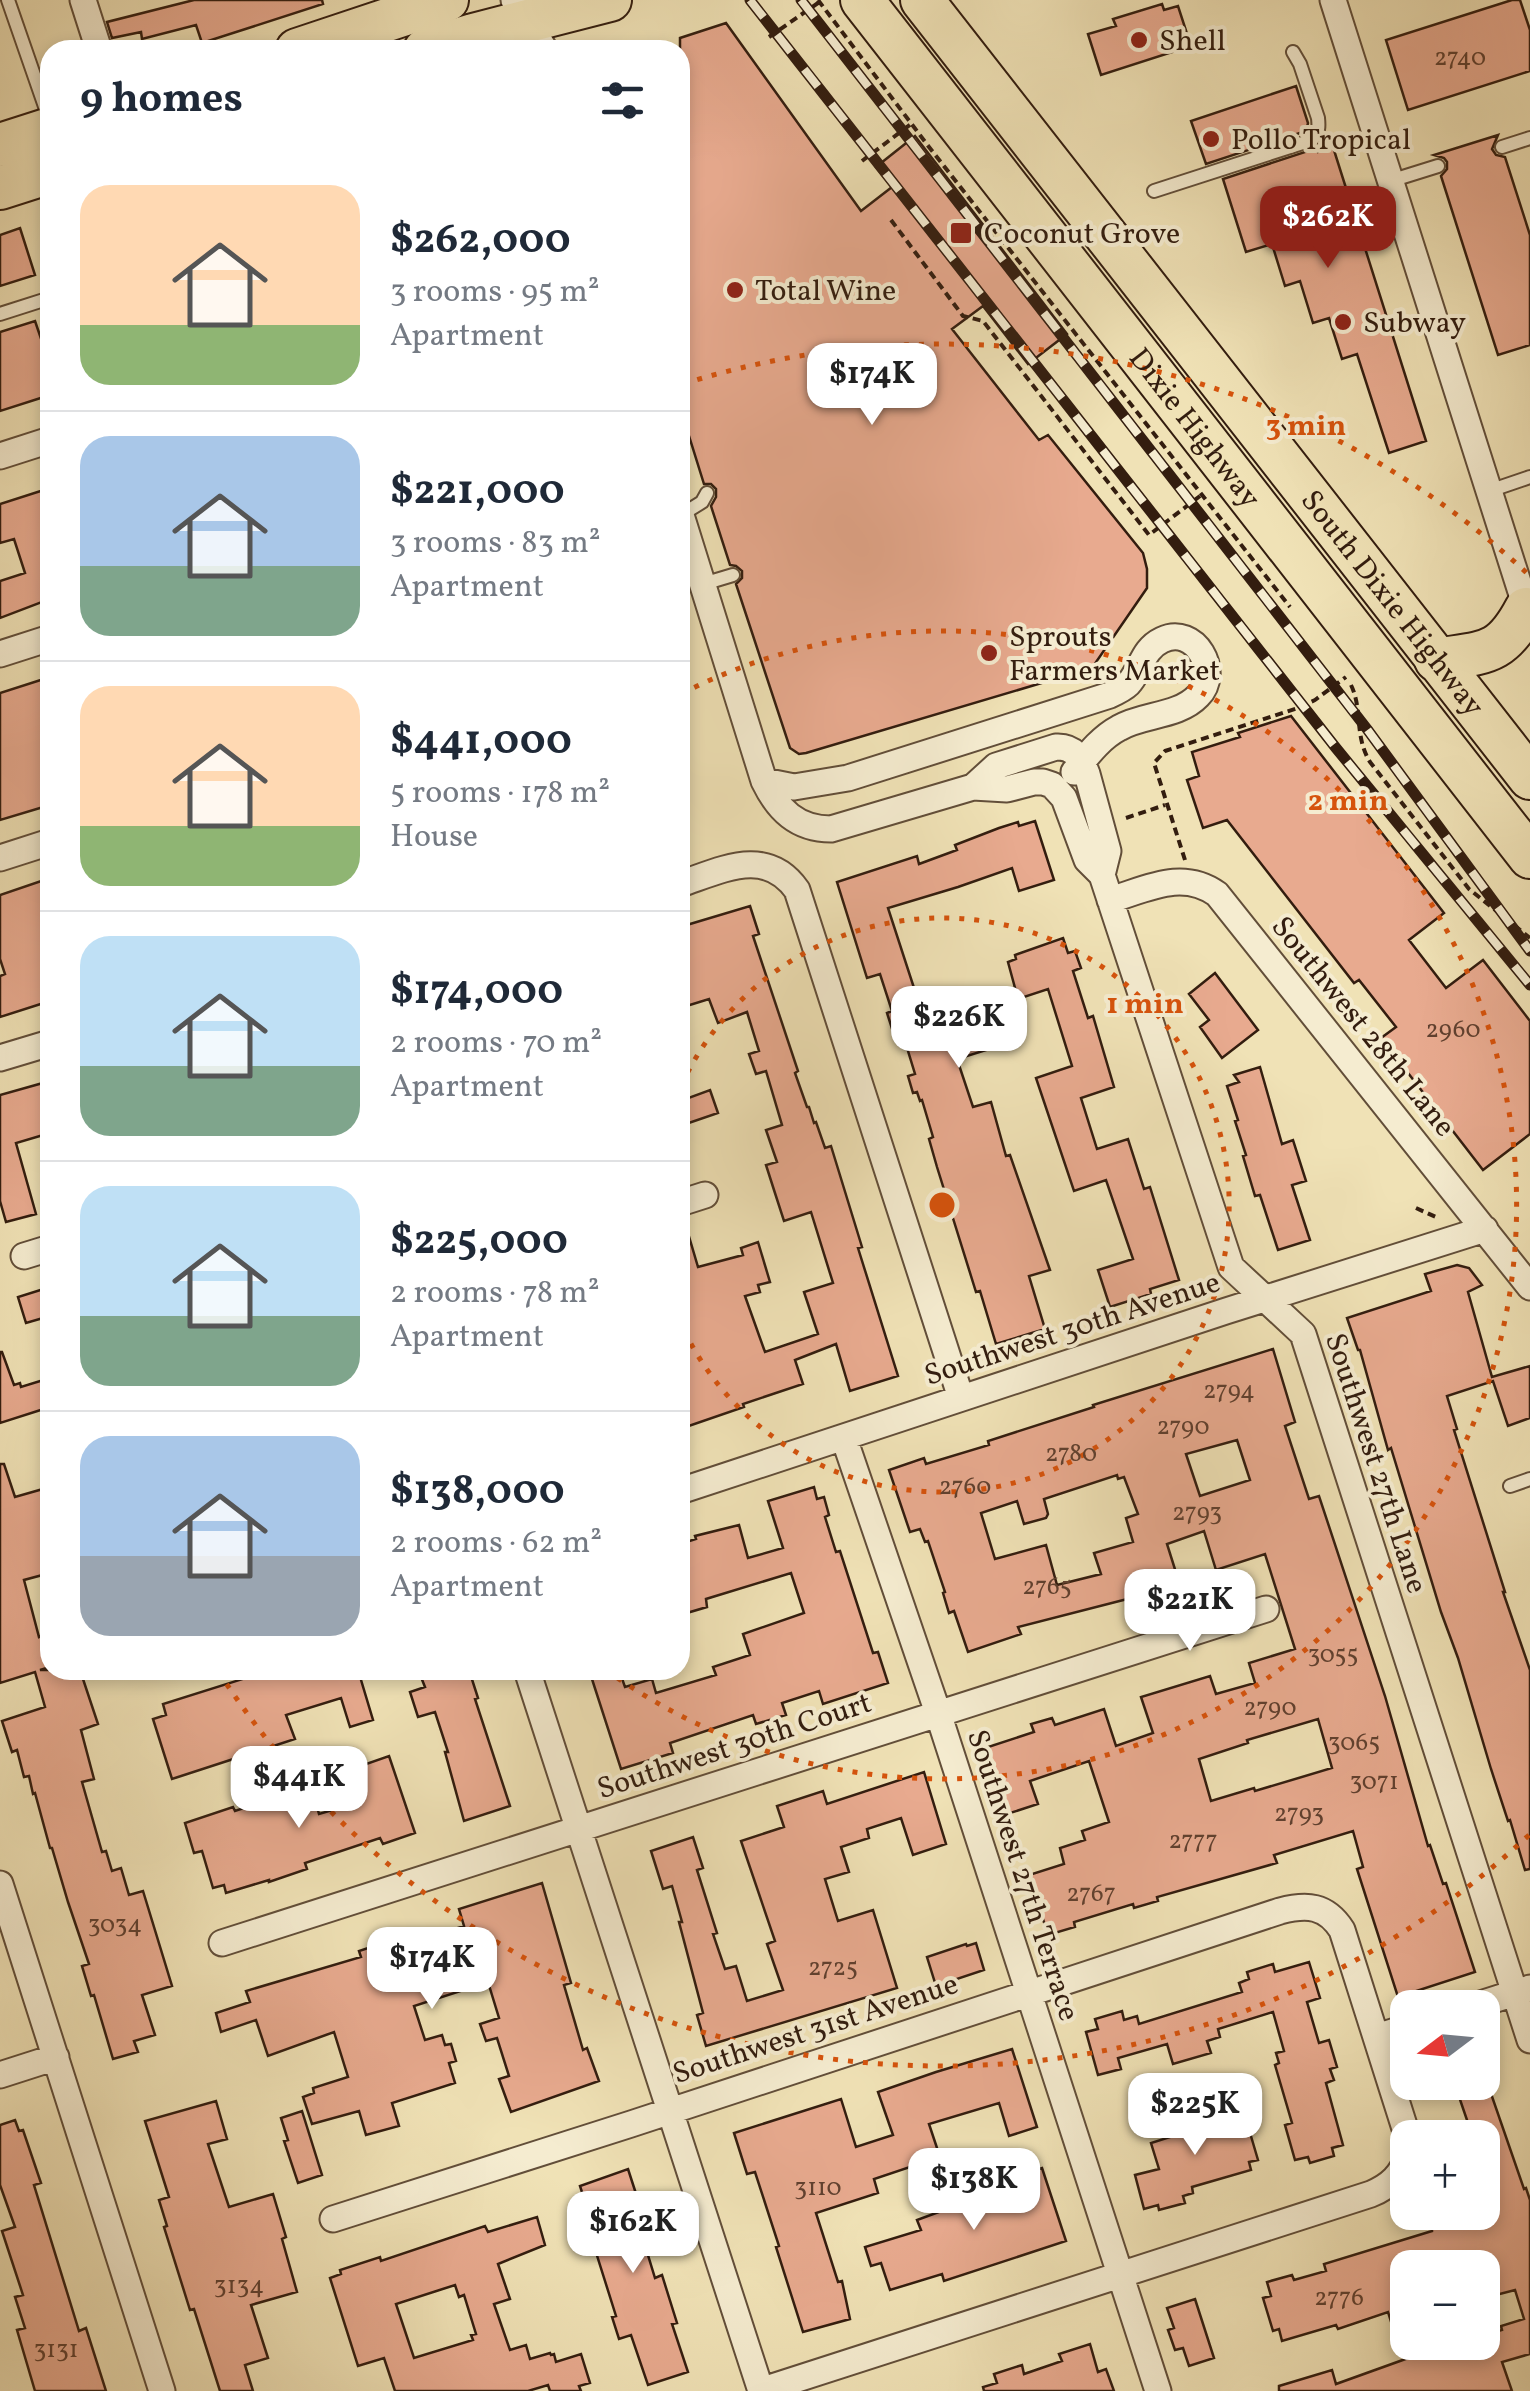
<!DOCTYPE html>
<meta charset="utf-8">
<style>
body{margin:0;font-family:Vollkorn,serif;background:#f6f6f7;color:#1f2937;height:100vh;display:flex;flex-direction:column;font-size:38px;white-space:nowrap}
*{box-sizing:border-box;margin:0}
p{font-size:32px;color:#747a83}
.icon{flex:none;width:55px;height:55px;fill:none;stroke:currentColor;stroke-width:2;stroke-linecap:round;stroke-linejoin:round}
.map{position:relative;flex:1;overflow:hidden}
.panel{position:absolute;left:40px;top:40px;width:650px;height:1640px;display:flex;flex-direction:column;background:#fff;border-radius:30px;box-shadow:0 5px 15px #0003}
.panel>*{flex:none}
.needle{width:65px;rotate:254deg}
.buttons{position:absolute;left:1390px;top:1990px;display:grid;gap:20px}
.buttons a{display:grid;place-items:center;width:110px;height:110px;border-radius:20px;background:#fff;box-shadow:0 5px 15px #0003;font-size:50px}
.price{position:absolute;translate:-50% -85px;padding:0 22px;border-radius:20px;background:#fff;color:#222;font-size:32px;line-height:65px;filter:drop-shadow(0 2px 5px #0008)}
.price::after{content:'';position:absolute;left:50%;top:60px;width:30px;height:22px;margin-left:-15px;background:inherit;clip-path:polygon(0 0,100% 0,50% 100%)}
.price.active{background:#8f2418;color:#fff}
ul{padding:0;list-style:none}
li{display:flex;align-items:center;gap:30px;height:250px;padding:0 40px}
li+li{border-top:2px solid #e0e1e3}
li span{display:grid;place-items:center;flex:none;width:280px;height:200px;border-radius:30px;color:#555}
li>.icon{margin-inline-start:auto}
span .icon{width:120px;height:120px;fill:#fffc;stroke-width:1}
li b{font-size:42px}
h2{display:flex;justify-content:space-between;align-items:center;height:120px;padding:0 40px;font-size:42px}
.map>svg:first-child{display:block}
</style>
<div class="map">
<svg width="1530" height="2391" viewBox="0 0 1530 2391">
<rect width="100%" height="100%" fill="#f0e2b6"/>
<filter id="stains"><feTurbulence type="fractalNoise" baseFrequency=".002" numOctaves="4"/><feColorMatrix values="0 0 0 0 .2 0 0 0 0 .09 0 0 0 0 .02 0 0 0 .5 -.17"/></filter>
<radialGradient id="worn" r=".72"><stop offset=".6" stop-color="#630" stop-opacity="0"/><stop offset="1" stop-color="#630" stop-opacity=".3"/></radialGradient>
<!-- building -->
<path fill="#e8aa8f" stroke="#331d0f" stroke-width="2.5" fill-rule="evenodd" d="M194,0H322L323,4L202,43L196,25L142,39L141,32L112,38L107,22Z
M1512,0H1520L1530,30V71L1408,110L1386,40Z
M1162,4L1164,10L1178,6L1191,46L1101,75L1088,34L1116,26L1113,19Z
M726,23L861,211L892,187L876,167L915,136L1067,334L1028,364L983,306L952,329L1039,440L1048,435L1143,553L1147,569V588L1092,668L806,753L799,754L790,748L736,584L742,578V571L736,566L730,565L711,506L716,497V489L711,484H704L680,407V38Z
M1296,86L1308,123L1306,131L1206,164L1191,121Z
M1498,135L1492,149L1496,155L1505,157L1530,235V345L1498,355L1441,176L1447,169V162L1444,158L1434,155Z
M1333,147L1426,441L1389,453L1357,354L1342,359L1329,318L1313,323L1300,281L1285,286L1272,244L1246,252L1223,179L1317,148L1318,152Z
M20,228L35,275L0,286V235Z
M35,321L50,365V395L0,411V332Z
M50,488V599L0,618V581L25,573L14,539L0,543V504Z
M50,677V805L0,820V693Z
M1291,716L1444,913L1409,940L1446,988L1483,960L1530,1021V1134L1483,1170L1381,1038L1396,1027L1359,980L1354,983L1227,820L1203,828L1187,780L1199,776L1192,752L1240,737L1238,733Z
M1035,821L1054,880L1019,891L1012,868L958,887L888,908L914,988H917L921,1000L941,993L953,1032L987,1021L996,1047L957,1059L973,1107L991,1102L1006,1156L1010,1155L1050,1270L1029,1276L1045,1329L996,1344L980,1291L976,1292L937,1167L929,1139L933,1137L922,1100L920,1101L917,1092L913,1093L908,1076L915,1074L904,1038L896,1041L887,1013L892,1011L880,974L867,978L837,882L917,856L919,864L957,850L955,845L999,828L1018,822L1019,826Z
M50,878V1001L0,1017V976L5,974L0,959V895Z
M750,906L759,934L753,936L798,1071L795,1073L807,1107H809L814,1123L816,1122L825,1148L831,1146L862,1247L858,1248L898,1376L850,1391L836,1344L795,1360L803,1384L743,1404L744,1407L680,1429V1350L688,1348L680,1325V1224L685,1223L698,1267L743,1255L741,1248L758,1242L770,1282L758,1285L760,1292L745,1296L765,1352L818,1334L804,1292L833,1283L811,1212L784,1221L774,1190L766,1165L777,1162L766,1130L782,1125L766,1071L756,1074L749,1054L759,1051L747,1012L718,1023L709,999L680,1008V927Z
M1063,938L1068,953L1075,951L1081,968L1073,971L1088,1018L1093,1016L1114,1087L1081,1098L1097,1149L1128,1139L1144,1189L1150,1187L1179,1280L1150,1289L1151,1294L1110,1307L1098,1270L1133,1259L1106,1180L1074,1191L1036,1078L1072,1066L1048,989L1018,999L1008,962L1016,959L1015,955Z
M1215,973L1258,1030L1222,1058L1200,1027L1209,1020L1189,994Z
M1260,1067L1282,1144L1293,1140L1306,1181L1292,1185L1310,1240L1278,1250L1260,1195L1255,1196L1243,1156L1246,1155L1235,1121L1238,1120L1227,1086L1239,1082L1234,1075Z
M50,1081V1133L16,1143L36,1214L6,1222L0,1201V1095Z
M710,1090L718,1113L680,1126V1101Z
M1457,1265L1469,1268L1482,1285L1468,1292L1492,1377L1530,1366V1418L1508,1426L1493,1381L1447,1396L1457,1429L1454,1430L1505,1592H1503L1530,1670V1869L1525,1870L1510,1820L1508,1821L1491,1769L1458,1658L1441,1612L1391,1448L1388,1450L1360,1350H1358L1347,1318L1431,1291L1425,1274Z
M50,1287V1316L26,1323L18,1297Z
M1273,1349L1295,1422L1285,1426L1309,1499L1319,1496L1385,1696L1428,1846L1430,1845L1443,1884L1446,1883L1475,1972L1398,1997L1357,1869L1363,1867L1353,1831L1274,1855L1277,1863L1157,1897L1158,1901L1134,1908L1133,1904L1074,1922L1075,1927L1048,1935L1029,1875L1064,1864L1060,1848L1085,1840L1082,1831L1109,1822L1089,1761L1030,1781L1038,1804L1007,1814L985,1748L1034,1732L1031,1724L1052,1718L1055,1725L1104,1709L1116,1746L1153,1733L1141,1697L1210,1676L1216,1694L1255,1683L1249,1663L1295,1649L1265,1554L1216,1570L1204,1531L1167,1544L1179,1582L1139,1596L1018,1627L1021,1634L968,1652L954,1611L949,1613L943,1593L945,1592L928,1541L925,1542L920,1529L910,1532L889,1470L924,1458L926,1464L989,1445L988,1441L1094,1407L1093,1405ZM1237,1440L1250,1480L1200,1496L1186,1454ZM1117,1475L1118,1479L1124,1477L1138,1514L1126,1518L1133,1542L1094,1553L1101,1574L1057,1585L1046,1545L995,1559L981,1513L1017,1501L1024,1524L1046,1518L1048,1514L1044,1499ZM1318,1719L1332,1768L1255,1791L1254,1788L1211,1801L1199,1759L1248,1743L1247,1740Z
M0,1352H2L14,1385L20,1383L21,1387L50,1378V1407L0,1423Z
M0,1464H4L15,1497L50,1487V1573L24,1580L39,1637L50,1633V1667L40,1670H79L83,1679L98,1724L81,1730L94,1779L82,1782L102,1852L106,1851L112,1871L121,1868L129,1895L143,1891L172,1986L142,1995L155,2035L134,2041L138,2052L113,2059L94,1995L91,1996L82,1966L89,1964L68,1902L52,1848H50L35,1793L33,1794L29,1776L24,1777L17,1750L12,1752L2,1721L45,1707L35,1672L0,1683Z
M814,1487L817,1499L824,1497L829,1515L825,1517L836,1552L840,1551L873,1653L878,1652L888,1683L823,1704L819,1691L782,1703L786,1715L756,1724L753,1715L670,1743L673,1753L621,1769L591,1676L609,1670H619L625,1687L652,1679L656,1693L716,1675L713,1667L750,1655L743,1634L804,1613L791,1573L706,1599L707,1607L680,1615V1544L696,1539L695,1536L739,1525L748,1558L783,1548L768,1501Z
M271,1670H358L373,1720L350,1727L341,1698L286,1715L295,1739L172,1779L153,1719L166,1715L163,1704Z
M428,1670H469L478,1698L475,1699L510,1806L464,1821L445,1752H448L435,1712L418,1717L410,1692L425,1687L421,1677L429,1675Z
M389,1756L415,1833L383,1844L380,1838L305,1863L307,1869L269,1882V1880L226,1893L224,1885L213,1888L202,1851L194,1853L185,1823L233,1807L235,1811L286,1794L292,1814L317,1807L319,1814L357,1803L346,1771Z
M924,1772L946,1844L913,1855L901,1818L867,1829L869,1838L841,1847L849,1872L825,1879L838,1921L873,1910L897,1988L706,2046L697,2015L703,2013L679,1922H682L672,1886L663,1889L651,1851L693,1837L703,1868L697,1870L717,1933L713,1934L725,1969L736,1966L747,2001L783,1990L767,1944L775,1941L741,1841L784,1827L777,1806L823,1791L827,1804Z
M542,1883L571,1983L564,1985L583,2050L587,2048L599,2081L511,2112L499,2079L509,2076L497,2038L486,2041L480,2024L499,2018L488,1982L414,2006L425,2040L442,2035L445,2045L451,2044L456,2061L449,2063L455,2083L392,2103L399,2126L366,2135L359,2111L312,2124L303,2097L314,2093L313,2088L348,2077L334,2032L268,2056L256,2020L221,2032L216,2013L250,2002L246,1991L361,1957L359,1951L392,1940L395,1949L464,1926L459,1909Z
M976,1943L984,1970L936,1986L927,1957L966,1944L967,1946Z
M1309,1962L1320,1998L1307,2002L1319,2043L1329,2040L1337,2067L1330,2069L1334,2080L1326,2083L1343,2145L1332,2148L1334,2156L1310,2163L1308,2157L1295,2160L1285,2125L1292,2123L1275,2065L1279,2063L1276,2053L1284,2051L1273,2012L1218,2029L1220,2037L1207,2041L1211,2053L1173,2064L1167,2044L1118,2058L1121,2069L1098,2075L1086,2032L1098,2029L1095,2019L1122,2011L1124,2020L1137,2016L1139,2024L1242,1992L1239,1983L1249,1979L1247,1972L1273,1964L1275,1972Z
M1012,2049L1037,2127L1009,2136L999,2103L929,2124L940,2157L874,2179L878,2193L816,2213L838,2282L842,2281L850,2319L803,2332L776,2247L779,2246L755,2172L747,2174L734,2133L841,2099L856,2147L893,2135L878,2092L936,2072Z
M1454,2082H1487L1524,2189L1526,2188L1530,2200V2354L1502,2362L1512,2391H1279V2386L1332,2370L1336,2384L1439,2347L1440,2351L1464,2342H1482V2336L1502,2330L1501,2326L1524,2319L1515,2290L1492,2296L1484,2268H1408V2321L1392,2325L1388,2312L1338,2329L1336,2325L1282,2341L1279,2329L1273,2331L1263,2298L1271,2296L1267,2282L1292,2275L1294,2280L1326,2271L1324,2264L1432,2231V2229L1482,2212V2138H1425L1424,2134L1467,2120Z
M216,2101L227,2139L208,2144L229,2207L273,2194L286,2237L282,2239L297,2292L251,2305L268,2358L245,2365L253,2391H220L194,2309L190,2310L164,2227L167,2226L159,2200L169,2197L145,2121Z
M1216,2101L1225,2133L1248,2126L1258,2160L1249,2162L1251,2170L1192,2187L1193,2193L1183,2196L1185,2203L1159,2210L1158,2205L1144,2209L1135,2175L1159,2169L1151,2143L1189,2131L1183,2111Z
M302,2111L322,2175L298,2183L284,2141L288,2140L281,2118Z
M15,2120L19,2131L23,2130L41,2183L34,2185L79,2331L86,2328L106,2391H35L17,2330L25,2328L15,2297L23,2295L2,2231L15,2227L0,2185V2125Z
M1042,2168L1066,2241L944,2281L942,2274L890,2290L881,2263L871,2266L865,2247L921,2230L917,2220L985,2195L982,2186Z
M628,2169L651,2240L644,2242L655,2278L662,2275L677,2323L672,2324L688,2372L648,2385L631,2335L619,2339L612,2317L616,2316L594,2246L599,2245L580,2186Z
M537,2217L545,2245L498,2264L510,2299L494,2304L510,2350L526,2345L530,2359L550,2353L551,2355L554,2354L556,2362L581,2354L590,2383L579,2386L581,2391H550L548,2385L528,2391H395L384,2358L358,2366L330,2278L341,2274L340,2270L380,2257L381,2261L485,2226L488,2232ZM455,2285L459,2297L464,2295L476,2334L471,2335L473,2340L414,2358L396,2304Z
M1195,2299L1214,2358L1189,2366L1183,2348L1175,2350L1168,2330L1174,2328L1167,2308Z
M1090,2344L1098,2372L1106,2369L1114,2391H984L983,2387L997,2383L994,2374L1022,2365L1024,2374L1062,2361L1059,2354Z"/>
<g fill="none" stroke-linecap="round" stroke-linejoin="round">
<defs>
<path id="service" d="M8,0L50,121
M1502,147L1530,138
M1390,181L1438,166
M1154,191L1312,140C1319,133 1319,127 1318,118L1300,64L1293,52
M0,314L50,298
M1489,491L1530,477
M681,515L702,502L707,493
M703,584L733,575
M1510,1486L1530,1479"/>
<path id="minor" d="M83,0L99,50
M514,0L545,50
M1333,0L1530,620
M0,456L50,440
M680,512L764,781C778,810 797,829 831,829L973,787L1007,789L1034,782H1043L1052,785L1064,798L1087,860L1102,875L1108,851L1087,774C1081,758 1074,746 1056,747L996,766L973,787
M0,654L50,638
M764,781L794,787L848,778L1110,695C1117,691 1126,688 1130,682C1142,667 1143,649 1162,640C1195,624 1222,672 1198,696C1178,717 1142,714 1119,728C1100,738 1087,756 1074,772
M0,858L50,842
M1102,875L1231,1267L1303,1334L1530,2040
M680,884C722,870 766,846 797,890L961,1398
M1110,900C1147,889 1182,869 1217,894L1530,1287
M0,1058L50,1043
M680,1203L705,1195
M24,1256L50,1248
M844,1438L938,1713L1158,2391
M680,1491L1226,1311L1485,1229
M527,1670L761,2391
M0,1884L162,2391
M222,1943L1266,1609
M1468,2008L1530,1988
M1377,2037L1408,2027
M0,2075L56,2057
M333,2219L631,2124L1280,1911C1307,1904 1326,1905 1342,1930L1408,2138
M760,2391L1371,2194C1390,2186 1402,2175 1408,2155"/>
<g id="trunk">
<path id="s1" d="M862,0L1530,857"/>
<path id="s2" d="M922,0L1530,778"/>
<path d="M297,50L447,0"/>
<path d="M425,50L473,35L610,0"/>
<path d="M0,145L50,129"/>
<path d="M0,188L50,172"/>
<path d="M1436,660C1485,652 1501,656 1526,609"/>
</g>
</defs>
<!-- service casing -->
<use href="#service" stroke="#624e39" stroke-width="16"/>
<!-- minor casing -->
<use href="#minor" stroke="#624e39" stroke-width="29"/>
<!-- trunk casing -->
<use href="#trunk" stroke="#331d0f" stroke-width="46"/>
<!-- path -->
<path stroke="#331d0f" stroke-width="4" stroke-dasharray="8 5" stroke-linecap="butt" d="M818,0L929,147L1290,607
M769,37L818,3
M862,161L911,124
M891,220L963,316L983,321L1149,535L1200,496
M1351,685C1363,710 1354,736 1370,762L1469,889L1530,938
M1126,818L1165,805
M1185,860L1154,763L1165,751L1298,708L1315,700L1346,677
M1416,1208L1438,1218"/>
<!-- service -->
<use href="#service" stroke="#f5ecd0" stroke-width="12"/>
<!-- minor -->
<use href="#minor" stroke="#f5ecd0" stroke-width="25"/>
<!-- trunk -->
<use href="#trunk" stroke="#f0e2b6" stroke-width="42"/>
<defs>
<path id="rail" d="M750,0L1336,748L1530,985
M801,0L1367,729L1530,951"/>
</defs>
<!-- rail casing -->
<use href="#rail" stroke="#331d0f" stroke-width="11"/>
<!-- rail -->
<use href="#rail" stroke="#f5ecd0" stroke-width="8" stroke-dasharray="22" stroke-linecap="butt"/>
</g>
<!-- distance rings -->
<g fill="none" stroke="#d6530c" stroke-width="5" stroke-dasharray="5 10">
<path d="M681 1086A287 287 0 1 1 681 1324"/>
<path d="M681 694A574 574 0 1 1 609 1672"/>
<path d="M1529 1835A861 861 0 0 1 220 1674M683 384A861 861 0 0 1 1529 575"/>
</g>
<!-- markers -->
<g fill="#8f2418" stroke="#f5ecd0" stroke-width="4">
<circle cx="1139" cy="40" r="10"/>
<circle cx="1211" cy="139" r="10"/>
<rect x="949" y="221" width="24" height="24" rx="5"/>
<circle cx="735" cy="290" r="10"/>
<circle cx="1343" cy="322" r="10"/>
<circle cx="989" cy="653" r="10"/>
</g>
<g text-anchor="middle" stroke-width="8" stroke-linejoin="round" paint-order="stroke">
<!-- number labels -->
<g font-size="25" fill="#60402f">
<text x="1460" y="65">2740</text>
<text x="1453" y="1037">2960</text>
<text x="1229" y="1398">2794</text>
<text x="1183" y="1434">2790</text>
<text x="1071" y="1461">2780</text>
<text x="965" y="1494">2760</text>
<text x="1197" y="1520">2793</text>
<text x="1047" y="1594">2765</text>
<text x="1333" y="1662">3055</text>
<text x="1270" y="1715">2790</text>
<text x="1354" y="1750">3065</text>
<text x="1374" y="1789">3071</text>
<text x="1299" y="1821">2793</text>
<text x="1193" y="1848">2777</text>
<text x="1091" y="1901">2767</text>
<text x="115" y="1932">3034</text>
<text x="833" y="1975">2725</text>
<text x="818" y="2195">3110</text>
<text x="239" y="2293">3134</text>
<text x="1339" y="2305">2776</text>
<text x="56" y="2357">3131</text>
</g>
<!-- poi labels -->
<g font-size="30" fill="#331d0f" stroke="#f5ecd0" text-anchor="start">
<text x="1159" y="50">Shell</text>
<text x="1231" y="149">Pollo Tropical</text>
<text x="984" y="243">Coconut Grove</text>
<text x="755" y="300">Total Wine</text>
<text x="1363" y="332">Subway</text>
<text x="1009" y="646">Sprouts<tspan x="1009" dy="34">Farmers Market</tspan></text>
</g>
<!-- street labels -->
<g font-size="30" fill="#331d0f" stroke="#f5ecd0">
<text dy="10" stroke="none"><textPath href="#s1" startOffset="542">Dixie Highway</textPath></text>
<text dy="10" stroke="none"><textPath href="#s2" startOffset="765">South Dixie Highway</textPath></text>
<text transform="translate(1364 1026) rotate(51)" y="10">Southwest 28th Lane</text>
<text transform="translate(1072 1328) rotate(-18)" y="10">Southwest 30th Avenue</text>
<text transform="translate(1377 1463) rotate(72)" y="10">Southwest 27th Lane</text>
<text transform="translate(734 1745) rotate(-18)" y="10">Southwest 30th Court</text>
<text transform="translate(1024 1875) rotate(72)" y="10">Southwest 27th Terrace</text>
<text transform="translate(815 2028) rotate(-18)" y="10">Southwest 31st Avenue</text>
</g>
</g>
<circle cx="942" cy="1205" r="15" fill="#d6530c" stroke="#f5ecd0" stroke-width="5"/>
<g font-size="30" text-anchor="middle" font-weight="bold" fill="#d6530c" stroke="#f5ecd0" stroke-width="8" stroke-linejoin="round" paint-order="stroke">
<text x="1306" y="435">3 min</text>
<text x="1348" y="810">2 min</text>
<text x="1145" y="1013">1 min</text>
</g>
<rect width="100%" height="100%" filter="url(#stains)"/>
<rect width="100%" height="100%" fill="url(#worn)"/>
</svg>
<div class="buttons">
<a><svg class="needle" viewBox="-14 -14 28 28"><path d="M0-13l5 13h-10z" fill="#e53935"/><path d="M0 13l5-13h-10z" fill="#747a83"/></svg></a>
<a>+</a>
<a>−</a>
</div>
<b class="price active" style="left:1328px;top:271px">$262K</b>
<b class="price" style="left:872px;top:428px">$174K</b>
<b class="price" style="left:959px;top:1071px">$226K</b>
<b class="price" style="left:1190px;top:1654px">$221K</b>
<b class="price" style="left:299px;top:1831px">$441K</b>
<b class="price" style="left:432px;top:2012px">$174K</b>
<b class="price" style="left:1195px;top:2158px">$225K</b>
<b class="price" style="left:974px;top:2233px">$138K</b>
<b class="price" style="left:633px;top:2276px">$162K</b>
<section class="panel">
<h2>9 homes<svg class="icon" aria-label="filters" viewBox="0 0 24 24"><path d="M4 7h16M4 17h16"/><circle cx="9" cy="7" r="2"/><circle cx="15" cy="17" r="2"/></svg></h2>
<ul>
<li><span style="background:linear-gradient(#ffd9b3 70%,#8fb573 0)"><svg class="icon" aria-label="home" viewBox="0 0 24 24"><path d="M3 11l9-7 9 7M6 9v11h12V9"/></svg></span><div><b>$262,000</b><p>3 rooms · 95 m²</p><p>Apartment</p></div></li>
<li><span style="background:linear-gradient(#a9c7e8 65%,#7fa58c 0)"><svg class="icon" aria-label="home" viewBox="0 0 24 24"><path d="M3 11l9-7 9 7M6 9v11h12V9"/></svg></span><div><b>$221,000</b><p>3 rooms · 83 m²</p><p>Apartment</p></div></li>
<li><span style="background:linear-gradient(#ffd9b3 70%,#8fb573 0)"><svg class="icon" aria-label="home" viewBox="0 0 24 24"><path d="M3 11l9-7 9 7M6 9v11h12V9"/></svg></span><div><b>$441,000</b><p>5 rooms · 178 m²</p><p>House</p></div></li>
<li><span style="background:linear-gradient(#bfe0f5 65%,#7fa58c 0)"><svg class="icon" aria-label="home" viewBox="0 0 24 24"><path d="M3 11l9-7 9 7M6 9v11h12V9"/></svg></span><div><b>$174,000</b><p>2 rooms · 70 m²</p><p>Apartment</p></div></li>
<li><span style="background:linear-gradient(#bfe0f5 65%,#7fa58c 0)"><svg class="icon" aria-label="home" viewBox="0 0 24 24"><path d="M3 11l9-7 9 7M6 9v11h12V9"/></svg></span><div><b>$225,000</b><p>2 rooms · 78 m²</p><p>Apartment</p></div></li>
<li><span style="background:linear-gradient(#a9c7e8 60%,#9aa5b1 0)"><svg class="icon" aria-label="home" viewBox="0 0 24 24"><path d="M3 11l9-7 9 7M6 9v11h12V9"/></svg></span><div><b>$138,000</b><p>2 rooms · 62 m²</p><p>Apartment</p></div></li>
</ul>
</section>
</div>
